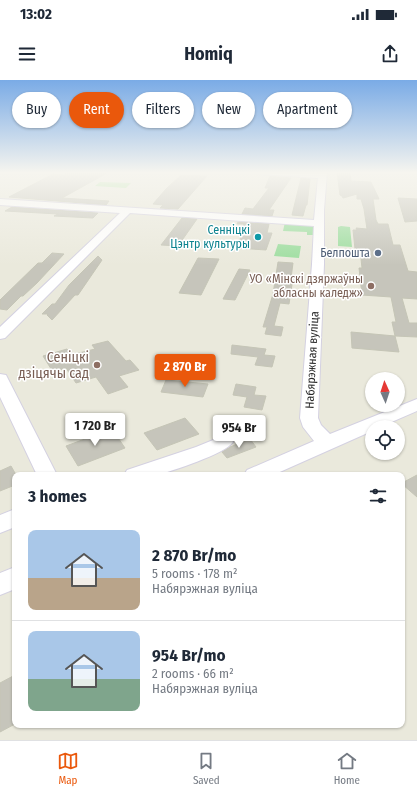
<!DOCTYPE html>
<meta charset="utf-8">
<style>
body{margin:0;font-family:"Fira Sans Condensed",sans-serif;background:#f2f2f3;color:#1f2937;height:100vh;display:flex;flex-direction:column;font-size:15px;white-space:nowrap}
*{box-sizing:border-box;margin:0}
p{font-size:13px;color:#747a83}
.icon{flex:none;width:22px;height:22px;fill:none;stroke:currentColor;stroke-width:2;stroke-linecap:round;stroke-linejoin:round}
.map{position:relative;flex:1;overflow:hidden}
.sheet{position:absolute;left:12px;top:392px;width:393px;height:256px;display:flex;flex-direction:column;background:#fff;border-radius:8px;box-shadow:0 1px 3px #0004}
.sheet>*{flex:none}
.banner{position:absolute;left:12px;top:12px;width:393px;height:36px;display:flex;gap:8px}
.needle{width:26px;rotate:357deg}
.controls{position:absolute;left:365px;top:292px;display:grid;gap:8px}
.controls a{display:grid;place-items:center;width:40px;height:40px;border-radius:50%;background:#fff;box-shadow:0 1px 3px #0004;font-size:20px}
.price{position:absolute;translate:-50% -34px;padding:0 9px;border-radius:4px;background:#fff;color:#222;font-size:13px;line-height:26px;filter:drop-shadow(0 1px 2px #0008)}
.price::after{content:'';position:absolute;left:50%;top:24px;width:12px;height:9px;margin-left:-6px;background:inherit;clip-path:polygon(0 0,100% 0,50% 100%)}
.price.on{background:#ea580c;color:#fff}
ul{padding:0;list-style:none}
li{display:flex;align-items:center;gap:12px;height:100px;padding:0 16px}
li+li{border-top:1px solid #e0e1e3}
li span{display:grid;place-items:center;flex:none;width:112px;height:80px;border-radius:8px;color:#555}
li>.icon{margin-inline-start:auto}
span .icon{width:48px;height:48px;fill:#fffc;stroke-width:1}
li b{font-size:17px}
h2{display:flex;justify-content:space-between;align-items:center;height:48px;padding:0 16px;font-size:17px}
.chip{padding:0 14px;border-radius:18px;background:#fff;box-shadow:0 1px 3px #0004;font-size:14px;line-height:36px}
.chip.on{background:#ea580c;color:#fff}
.status{display:flex;justify-content:space-between;align-items:center;height:28px;padding:0 20px;background:#fff;direction:ltr}
.status svg{height:11px;fill:currentColor}
header{display:flex;justify-content:space-between;align-items:center;height:52px;padding:0 16px;background:#fff;font-size:18px;font-weight:700}
.menu{display:flex;justify-content:space-around;align-items:center;height:56px;border-top:1px solid #e0e1e3;background:#fff;font-size:11px;color:#747a83}
.menu a{display:grid;justify-items:center;gap:2px}
.menu .on{color:#ea580c}
.map>svg:first-child{display:block}
</style>
<div class="status"><b>13:02</b><svg viewBox="0 0 49 12"><path d="M0 12V9h3v3zM5 12V6h3v6zM10 12V3h3v9zM15 12V0h3v12zM26 1h20v11H26zM47 4h2v5h-2z"/></svg></div>
<header><svg class="icon" aria-label="menu" viewBox="0 0 24 24"><path d="M4 6h16M4 12h16M4 18h16"/></svg>Homiq<svg class="icon" aria-label="share" viewBox="0 0 24 24"><path d="M12 15V3M7 8l5-5 5 5M5 13v7h14v-7"/></svg></header>
<div class="map">
<svg width="417" height="660" viewBox="0 0 417 660">
<rect width="100%" height="100%" fill="#eae9dc"/>
<!-- green -->
<path fill="#9cdd9e" d="M285,142L314,144L313,155H307V152L283,151Z
M341,146L350,147L352,167L338,166V147Z
M278,164L301,166L299,178L274,176Z"/>
<!-- pitch -->
<path fill="#a8e399" d="M100,102L131,103L126,108L95,106Z"/>
<!-- building -->
<path fill="#c6c5bb" stroke="#c5c5b6" d="M65,92H109L62,118L109,121L106,125L9,117L53,94L65,95Z
M337,92H350L351,101L371,102L379,119H373L376,140L378,144H388L393,165H400L408,191L417,192V219L402,218L409,243H417V257L395,256L392,242H396L391,217L362,215L359,188H362L360,169H355L353,150H357L356,148L367,149L364,129L361,119H357V114L343,118L342,116L340,115Z
M181,95L207,96L178,129L160,128L163,125L153,124L166,109Z
M270,96L291,98L269,130H274L272,136L242,134L245,128L253,129L269,108H265Z
M301,98L310,99L307,125H306L303,136L292,135Z
M398,118L417,119V141L405,142Z
M12,127L98,133L93,138L54,136L58,134L5,131Z
M182,138L197,139L178,166L161,165Z
M238,142L269,144L267,153H272L266,170L236,168L245,148H242L244,144H237Z
M52,173L64,174L37,203L23,216H21L7,230L0,229V220L38,183H42Z
M98,176L102,180L78,215H75L52,240L47,235L48,234H42L52,224H55L69,205Z
M198,178L219,179L201,215L179,213Z
M278,182L293,183L291,198H293L289,224L280,223L274,246L283,247L281,256L265,254L267,247H263L273,214Z
M239,189L250,190L235,220L223,219Z
M351,252L395,256L399,272L352,268Z
M108,261L126,281L130,280L139,290L119,296L128,307L108,314L96,297L76,303L66,288L53,292L43,276L67,269L71,275L95,269L92,265Z
M232,265L266,269L264,275L275,276L272,287L255,285L258,277L231,274Z
M166,300L208,304L203,317L161,312Z
M236,304L256,307L254,315L266,316L262,330L244,327L247,317L233,315Z
M185,338L199,354L157,370L144,353Z
M112,349L125,368L78,386L66,366Z
M250,359L256,367L227,378L222,372L230,367Z
M11,386L15,393V405L0,411V391Z
M417,395V417L402,404V403Z
M15,595V644L0,652V603Z"/>
<g fill="none" stroke-linecap="round" stroke-linejoin="round">
<defs>
<path id="minor" d="M255,92H327L324,130V184L318,338L321,345L330,354L417,319V331L380,347H372V351L273,395H244L247,390L314,361L303,347L300,338L312,184L314,146L130,133L5,258L0,259V247L120,133L0,125V119L314,140L318,98L259,94Z
M0,294L6,295L8,299L57,395H37L0,317Z
M223,356L230,357L233,362C225,374 172,391 157,395C147,397 134,395 124,395L127,390L196,367Z
M15,429V447L0,453V435Z
M15,487V509L0,515V493Z"/>
</defs>
<!-- minor casing -->
<use href="#minor" stroke="#d4d1e1" stroke-width="2"/>
<!-- minor -->
<use href="#minor" fill="#fff" fill-rule="evenodd"/>
</g>
<!-- sky -->
<linearGradient id="sky" x2="0" y2="1"><stop stop-color="#7aabe6"/><stop offset="0.5" stop-color="#f6f5ef"/><stop offset="1" stop-color="#f6f5ef" stop-opacity="0"/></linearGradient>
<rect width="417" height="185" fill="url(#sky)"/>
<!-- markers -->
<circle fill="#0f9aa8" stroke="#fff" stroke-width="1.5" cx="258" cy="157" r="4"/>
<circle fill="#5c6f8a" stroke="#fff" stroke-width="1.5" cx="378" cy="173" r="4"/>
<g fill="#8d6e63" stroke="#fff" stroke-width="1.5">
<circle cx="371" cy="206" r="4"/>
<circle cx="97" cy="285" r="4"/>
</g>
<g text-anchor="middle" stroke-width="3" stroke-linejoin="round" paint-order="stroke">
<!-- far-culture labels -->
<g font-size="12" fill="#0d838f" stroke="#fff" text-anchor="end">
<text x="250" y="154">Сенніцкі<tspan x="250" dy="14">Цэнтр культуры</tspan></text>
</g>
<!-- far-service labels -->
<g font-size="12" fill="#4e5e75" stroke="#fff" text-anchor="end">
<text x="370" y="177">Белпошта</text>
</g>
<!-- far-education labels -->
<g font-size="12" fill="#785e54" stroke="#fff" text-anchor="end">
<text x="363" y="203">УО «Мінскі дзяржаўны<tspan x="363" dy="14">абласны каледж»</tspan></text>
</g>
<!-- far-street labels -->
<g font-size="12" fill="#292929" stroke="#fff">
<text transform="translate(312 280) rotate(-87)" y="4">Набярэжная вуліца</text>
</g>
<!-- education labels -->
<g font-size="14" fill="#785e54" stroke="#fff" text-anchor="end">
<text x="89" y="282">Сеніцкі<tspan x="89" dy="16">дзіцячы сад</tspan></text>
</g>
</g>
</svg>
<div class="controls">
<a><svg class="needle" viewBox="-14 -14 28 28"><path d="M0-13l5 13h-10z" fill="#e53935"/><path d="M0 13l5-13h-10z" fill="#747a83"/></svg></a>
<a><svg class="icon" aria-label="locate" viewBox="0 0 24 24"><circle cx="12" cy="12" r="6"/><path d="M12 2v4M12 18v4M2 12h4M18 12h4"/></svg></a>
</div>
<b class="price on" style="left:185px;top:308px">2 870 Br</b>
<b class="price" style="left:95px;top:367px">1 720 Br</b>
<b class="price" style="left:239px;top:369px">954 Br</b>
<div class="banner">
<a class="chip">Buy</a>
<a class="chip on">Rent</a>
<a class="chip">Filters</a>
<a class="chip">New</a>
<a class="chip">Apartment</a>
</div>
<section class="sheet">
<h2>3 homes<svg class="icon" aria-label="filters" viewBox="0 0 24 24"><path d="M4 7h16M4 17h16"/><circle cx="9" cy="7" r="2"/><circle cx="15" cy="17" r="2"/></svg></h2>
<ul>
<li><span style="background:linear-gradient(#a9c7e8 60%,#b9a48a 0)"><svg class="icon" aria-label="home" viewBox="0 0 24 24"><path d="M3 11l9-7 9 7M6 9v11h12V9"/></svg></span><div><b>2 870 Br/mo</b><p>5 rooms · 178 m²</p><p>Набярэжная вуліца</p></div></li>
<li><span style="background:linear-gradient(#a9c7e8 60%,#7fa58c 0)"><svg class="icon" aria-label="home" viewBox="0 0 24 24"><path d="M3 11l9-7 9 7M6 9v11h12V9"/></svg></span><div><b>954 Br/mo</b><p>2 rooms · 66 m²</p><p>Набярэжная вуліца</p></div></li>
</ul>
</section>
</div>
<nav class="menu">
<a class="on"><svg class="icon" aria-label="map" viewBox="0 0 24 24"><path d="M3 6l6-2 6 2 6-2v14l-6 2-6-2-6 2zM9 4v14M15 6v14"/></svg>Map</a>
<a><svg class="icon" aria-label="saved" viewBox="0 0 24 24"><path d="M7 4h10v16l-5-4-5 4z"/></svg>Saved</a>
<a><svg class="icon" aria-label="home" viewBox="0 0 24 24"><path d="M3 11l9-7 9 7M6 9v11h12V9"/></svg>Home</a>
</nav>
